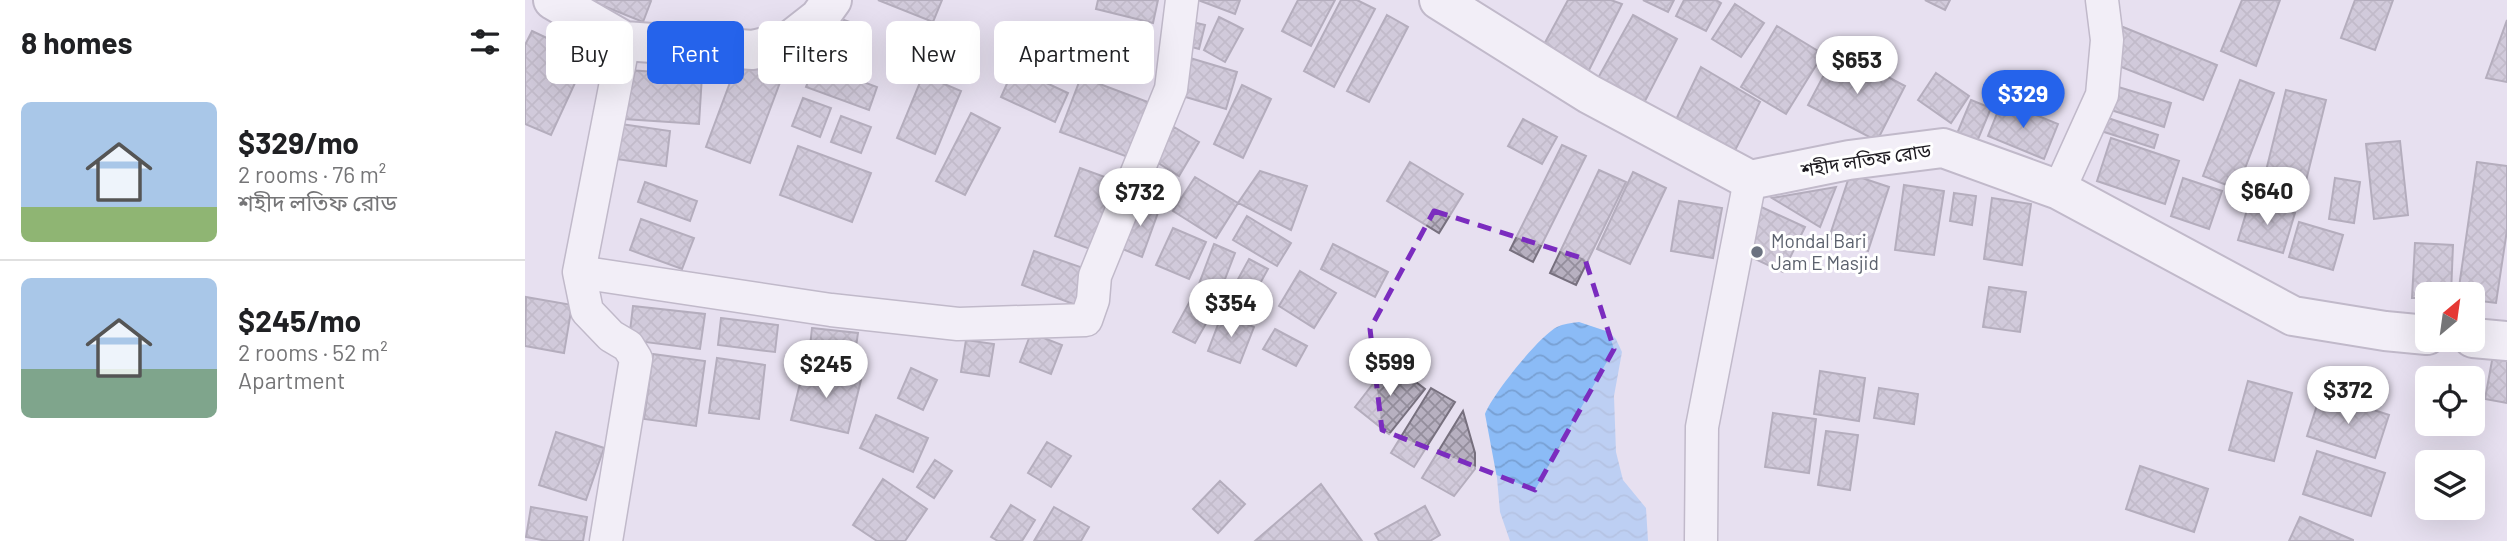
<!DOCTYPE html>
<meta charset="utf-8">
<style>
body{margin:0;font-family:Barlow,"Noto Sans Bengali",sans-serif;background:#f2f2f2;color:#202124;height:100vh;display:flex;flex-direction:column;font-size:26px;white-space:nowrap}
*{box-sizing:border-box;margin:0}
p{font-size:23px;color:#757577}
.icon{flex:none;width:38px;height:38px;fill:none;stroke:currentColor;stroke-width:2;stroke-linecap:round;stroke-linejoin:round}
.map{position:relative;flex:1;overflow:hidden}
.details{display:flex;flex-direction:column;background:#fff;width:525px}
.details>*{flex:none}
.banner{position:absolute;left:21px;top:21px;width:665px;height:63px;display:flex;gap:14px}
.needle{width:46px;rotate:29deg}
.fabs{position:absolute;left:1890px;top:282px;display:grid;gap:14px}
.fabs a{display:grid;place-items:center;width:70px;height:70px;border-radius:10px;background:#fff;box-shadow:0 7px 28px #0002;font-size:35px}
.price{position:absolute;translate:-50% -60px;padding:0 16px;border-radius:24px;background:#fff;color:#222;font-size:23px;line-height:46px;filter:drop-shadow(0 2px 4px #0008)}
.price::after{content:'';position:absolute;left:50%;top:42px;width:21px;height:16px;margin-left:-10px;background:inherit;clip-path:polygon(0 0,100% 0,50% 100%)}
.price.current{background:#2563eb;color:#fff}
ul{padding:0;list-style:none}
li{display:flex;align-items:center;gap:21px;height:175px;padding:0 21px}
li+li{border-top:2px solid #e0e0e0}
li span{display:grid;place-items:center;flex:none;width:196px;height:140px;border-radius:10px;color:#555}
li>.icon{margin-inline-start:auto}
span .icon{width:84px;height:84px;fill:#fffc;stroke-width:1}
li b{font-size:30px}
h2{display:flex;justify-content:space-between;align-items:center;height:84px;padding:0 21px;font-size:30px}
.pill{padding:0 24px;border-radius:10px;background:#fff;box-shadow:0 7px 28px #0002;font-size:24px;line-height:63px}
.pill.current{background:#2563eb;color:#fff}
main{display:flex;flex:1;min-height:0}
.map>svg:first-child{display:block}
</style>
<main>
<section class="details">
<h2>8 homes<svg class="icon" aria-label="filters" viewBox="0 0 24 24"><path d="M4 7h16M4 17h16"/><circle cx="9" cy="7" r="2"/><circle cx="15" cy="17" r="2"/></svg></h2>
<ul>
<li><span style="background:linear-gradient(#a9c7e8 75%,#8fb573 0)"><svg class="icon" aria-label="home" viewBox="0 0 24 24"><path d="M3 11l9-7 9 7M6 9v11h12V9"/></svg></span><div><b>$329/mo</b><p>2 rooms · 76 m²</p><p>শহীদ লতিফ রোড</p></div></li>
<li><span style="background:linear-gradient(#a9c7e8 65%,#7fa58c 0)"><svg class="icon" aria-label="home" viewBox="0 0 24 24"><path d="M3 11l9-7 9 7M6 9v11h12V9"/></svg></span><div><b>$245/mo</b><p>2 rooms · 52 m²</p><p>Apartment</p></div></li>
</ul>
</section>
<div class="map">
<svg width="1982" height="541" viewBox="0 0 1982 541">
<defs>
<pattern id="water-waves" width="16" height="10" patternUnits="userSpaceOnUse" patternTransform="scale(1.75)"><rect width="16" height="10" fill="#8bbbf6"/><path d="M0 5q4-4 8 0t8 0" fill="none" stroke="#78a0d3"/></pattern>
<pattern id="building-cross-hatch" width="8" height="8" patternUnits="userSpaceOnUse" patternTransform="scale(1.75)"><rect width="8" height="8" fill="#b7b0c0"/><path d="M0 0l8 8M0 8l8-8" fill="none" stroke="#948e9c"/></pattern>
</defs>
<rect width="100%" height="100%" fill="#e7e0f0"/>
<!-- water -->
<path fill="url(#water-waves)" d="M1054,322L1084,332L1091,339L1097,352L1089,396L1091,452L1098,480L1121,508L1123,541H985L975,512L972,478L960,414C967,395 1014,336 1032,327C1038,324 1046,323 1054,322Z"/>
<!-- building -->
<path fill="url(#building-cross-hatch)" stroke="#77707e" stroke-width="2" d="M64,0H124L126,1L118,22Z
M353,0H417L408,22Z
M573,0H633L628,23L571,9Z
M673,0H715L710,14Z
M773,0H810L786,46L757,31Z
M816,0H832L850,9L809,87L779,71Z
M1043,0H1086L1097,4L1060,78L1016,50Z
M1118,0H1149L1143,12Z
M1159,0H1191L1196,3L1181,31L1151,16Z
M1400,0H1425L1420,10Z
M1717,0H1755L1731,66L1696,51Z
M1830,0H1868L1850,50L1816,38Z
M1210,4L1239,23L1216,57L1187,39Z
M862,15L883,27L844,102L822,91Z
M1108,15L1152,39L1119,103L1073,78Z
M694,17L718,29L700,62L679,50Z
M319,20L345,29L332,63L306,54Z
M659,20L680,25L674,49L653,43Z
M1982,20V82L1961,78Z
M587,26L621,29L617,69L583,66Z
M1252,26L1298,54L1261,114L1216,87Z
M1598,27L1692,65L1678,100L1584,62Z
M7,31L62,57L26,135L0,124V45Z
M1312,50L1380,86L1352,141L1283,105Z
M665,58L712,72L701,109L654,95Z
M213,61L257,77L225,163L181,147Z
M290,64L352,87L344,110L281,87Z
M1176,67L1235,102L1204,162L1146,130Z
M489,68L543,93L530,122L476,97Z
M102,70L177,75L174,124L99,119Z
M1411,73L1444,96L1426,123L1393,100Z
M398,75L436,91L410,154L372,138Z
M556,77L623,102L603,157L535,132Z
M1715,80L1749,93L1712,189L1678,176Z
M717,85L746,99L718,158L689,144Z
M1590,86L1646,103L1639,127L1583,109Z
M1761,90L1801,100L1776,201L1736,191Z
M278,98L306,108L295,137L267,126Z
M1446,100L1466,108L1451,144L1431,136Z
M1477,101L1533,124L1519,159L1463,136Z
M446,113L475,128L440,195L411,181Z
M316,116L346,127L336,153L306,142Z
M1577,116L1633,135L1629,148L1573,130Z
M998,119L1032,137L1017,164L983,146Z
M89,123L145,131L141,166L84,158Z
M649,127L674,142L654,176L630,161Z
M1586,138L1654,161L1640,204L1572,181Z
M1875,141L1883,215L1849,219L1841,144Z
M1037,145L1061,156L1008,262L985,250Z
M273,146L346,173L327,222L255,195Z
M885,162L938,194L914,233L862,201Z
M1952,162L1982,166V230L1971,303L1948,300V294H1933Z
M555,168L591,181L565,249L530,236Z
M1074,170L1101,182L1051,285L1025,273Z
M735,171L782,186L766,230L713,203Z
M1108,172L1141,188L1105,264L1072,249Z
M1325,174L1364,187L1343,251L1304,238Z
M670,177L713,203L691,238L648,211Z
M1658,178L1697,191L1684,229L1646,216Z
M1810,178L1835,182L1829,223L1804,219Z
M120,182L172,201L165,221L113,202Z
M1379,185L1419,191L1409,255L1370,250Z
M1311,187L1295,227L1247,198Z
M1429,193L1451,196L1447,225L1425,221Z
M1467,198L1506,204L1497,265L1459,259Z
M614,199L635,207L617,257L595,248Z
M1725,200L1770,213L1758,253L1713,240Z
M1154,201L1197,208L1188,258L1146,251Z
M1234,206L1280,227L1258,272L1213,251Z
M722,216L766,243L752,266L708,240Z
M116,219L169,238L157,269L105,250Z
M1774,222L1818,235L1808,270L1764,257Z
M648,228L681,242L664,279L631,265Z
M1890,243L1928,245L1926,294H1902V298H1887Z
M689,244L710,253L695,292L674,284Z
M808,244L863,272L850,297L796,269Z
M509,251L564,270L551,305L497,285Z
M724,259L743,269L720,311L701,301Z
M775,271L811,293L789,328L754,306Z
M1464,287L1501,292L1495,332L1458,327Z
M1,297L47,305L39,353L0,346Z
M665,301L687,313L670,343L648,332Z
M108,306L180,314L175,349L104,340Z
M697,314L729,327L715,363L683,351Z
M196,318L253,325L250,352L193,345Z
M287,328L333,333L329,361L284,356Z
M750,329L782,346L771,366L738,349Z
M506,333L537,345L526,374L495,362Z
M441,340L469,344L464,376L436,372Z
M128,354L180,361L171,426L119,419Z
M1968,355L1982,358V403L1960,399Z
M192,358L240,365L234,419L184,413Z
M865,362L900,389L864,434L830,407Z
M279,367L336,380L323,433L266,420Z
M386,368L412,380L398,410L373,398Z
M1295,371L1340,378L1334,421L1289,414Z
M1723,381L1767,393L1749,461L1704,450Z
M906,388L930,402L889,467L866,453Z
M1354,388L1393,394L1389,424L1349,418Z
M1796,393L1864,415L1850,458L1782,436Z
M938,411L950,453V469L929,496L897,478Z
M1248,413L1291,419L1284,473L1240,467Z
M351,415L403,438L388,472L335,448Z
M1301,431L1333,435L1325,490L1293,485Z
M31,432L79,448L61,500L14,485Z
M522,442L546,456L526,487L503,473Z
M1792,451L1860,473L1846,516L1778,494Z
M410,460L427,471L409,498L392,487Z
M1615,466L1683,489L1669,532L1601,509Z
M358,479L402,509L380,541H352L328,525Z
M695,481L720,504L693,533L668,509Z
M796,484L837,541H730Z
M486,505L510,520L497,541H473L466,537Z
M900,506L915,535L905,541H854L850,534Z
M6,507L62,517L58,541H22L1,537Z
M529,507L564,527L556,541H509Z
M1775,517L1828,540V541H1764Z"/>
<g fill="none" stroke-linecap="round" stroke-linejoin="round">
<defs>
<path id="minor" d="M1534,190L1577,95L1582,40L1577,0
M54,272L306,310L433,324L561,320L568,300L570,276L646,89L657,0
M81,541L111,359L103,346L86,336L62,311L54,272L99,41
M1176,541L1177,427L1225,180"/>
<path id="tertiary" d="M28,0L99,41L228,50L266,40L294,18L307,0
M914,0L1064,94L1225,180L1324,160L1418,148L1534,190L1768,316L1860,331L1902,335
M1948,338L1982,341"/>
</defs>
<!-- minor casing -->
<use href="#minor" stroke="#928b9b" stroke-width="35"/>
<!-- tertiary casing -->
<use href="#tertiary" stroke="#928b9b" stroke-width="42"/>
<!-- minor -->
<use href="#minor" stroke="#fff" stroke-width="32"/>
<!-- tertiary -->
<use href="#tertiary" stroke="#fff" stroke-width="38"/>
</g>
<!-- marked area -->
<path d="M0 0H1982V541H0ZM909,211L1060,259L1089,349L1010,490L857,430L845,329Z" fill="#e7e0f0" fill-opacity=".55" fill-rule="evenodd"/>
<path fill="none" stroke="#7b2cbf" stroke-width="5" stroke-dasharray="14 9" stroke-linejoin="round" d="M909,211L1060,259L1089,349L1010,490L857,430L845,329Z"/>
<!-- markers -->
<circle fill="#6b7280" stroke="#fff" stroke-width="2.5" cx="1232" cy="252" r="7"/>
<g text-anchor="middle" stroke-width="6" stroke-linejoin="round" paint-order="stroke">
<!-- street labels -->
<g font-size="19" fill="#1d1a20" stroke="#fff">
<text transform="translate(1341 160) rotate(-9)" y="7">শহীদ লতিফ রোড</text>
</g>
<!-- worship labels -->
<g font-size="19" fill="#5b616d" stroke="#fff" text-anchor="start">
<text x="1246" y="248">Mondal Bari<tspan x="1246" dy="22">Jam E Masjid</tspan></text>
</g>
</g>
</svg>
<div class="fabs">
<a><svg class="needle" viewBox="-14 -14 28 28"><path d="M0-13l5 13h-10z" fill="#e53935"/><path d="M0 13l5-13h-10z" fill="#757577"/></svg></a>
<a><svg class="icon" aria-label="locate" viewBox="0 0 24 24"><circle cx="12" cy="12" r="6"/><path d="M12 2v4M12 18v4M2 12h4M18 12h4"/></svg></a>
<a><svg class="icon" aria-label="layers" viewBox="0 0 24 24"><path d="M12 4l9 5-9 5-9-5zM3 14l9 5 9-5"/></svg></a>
</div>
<b class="price" style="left:1332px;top:96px">$653</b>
<b class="price current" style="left:1498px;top:130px">$329</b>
<b class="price" style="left:1742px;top:227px">$640</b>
<b class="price" style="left:615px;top:228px">$732</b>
<b class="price" style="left:706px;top:339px">$354</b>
<b class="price" style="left:865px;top:398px">$599</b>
<b class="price" style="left:301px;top:400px">$245</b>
<b class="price" style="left:1823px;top:426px">$372</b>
<div class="banner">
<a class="pill">Buy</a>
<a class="pill current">Rent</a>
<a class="pill">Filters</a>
<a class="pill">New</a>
<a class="pill">Apartment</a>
</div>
</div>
</main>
